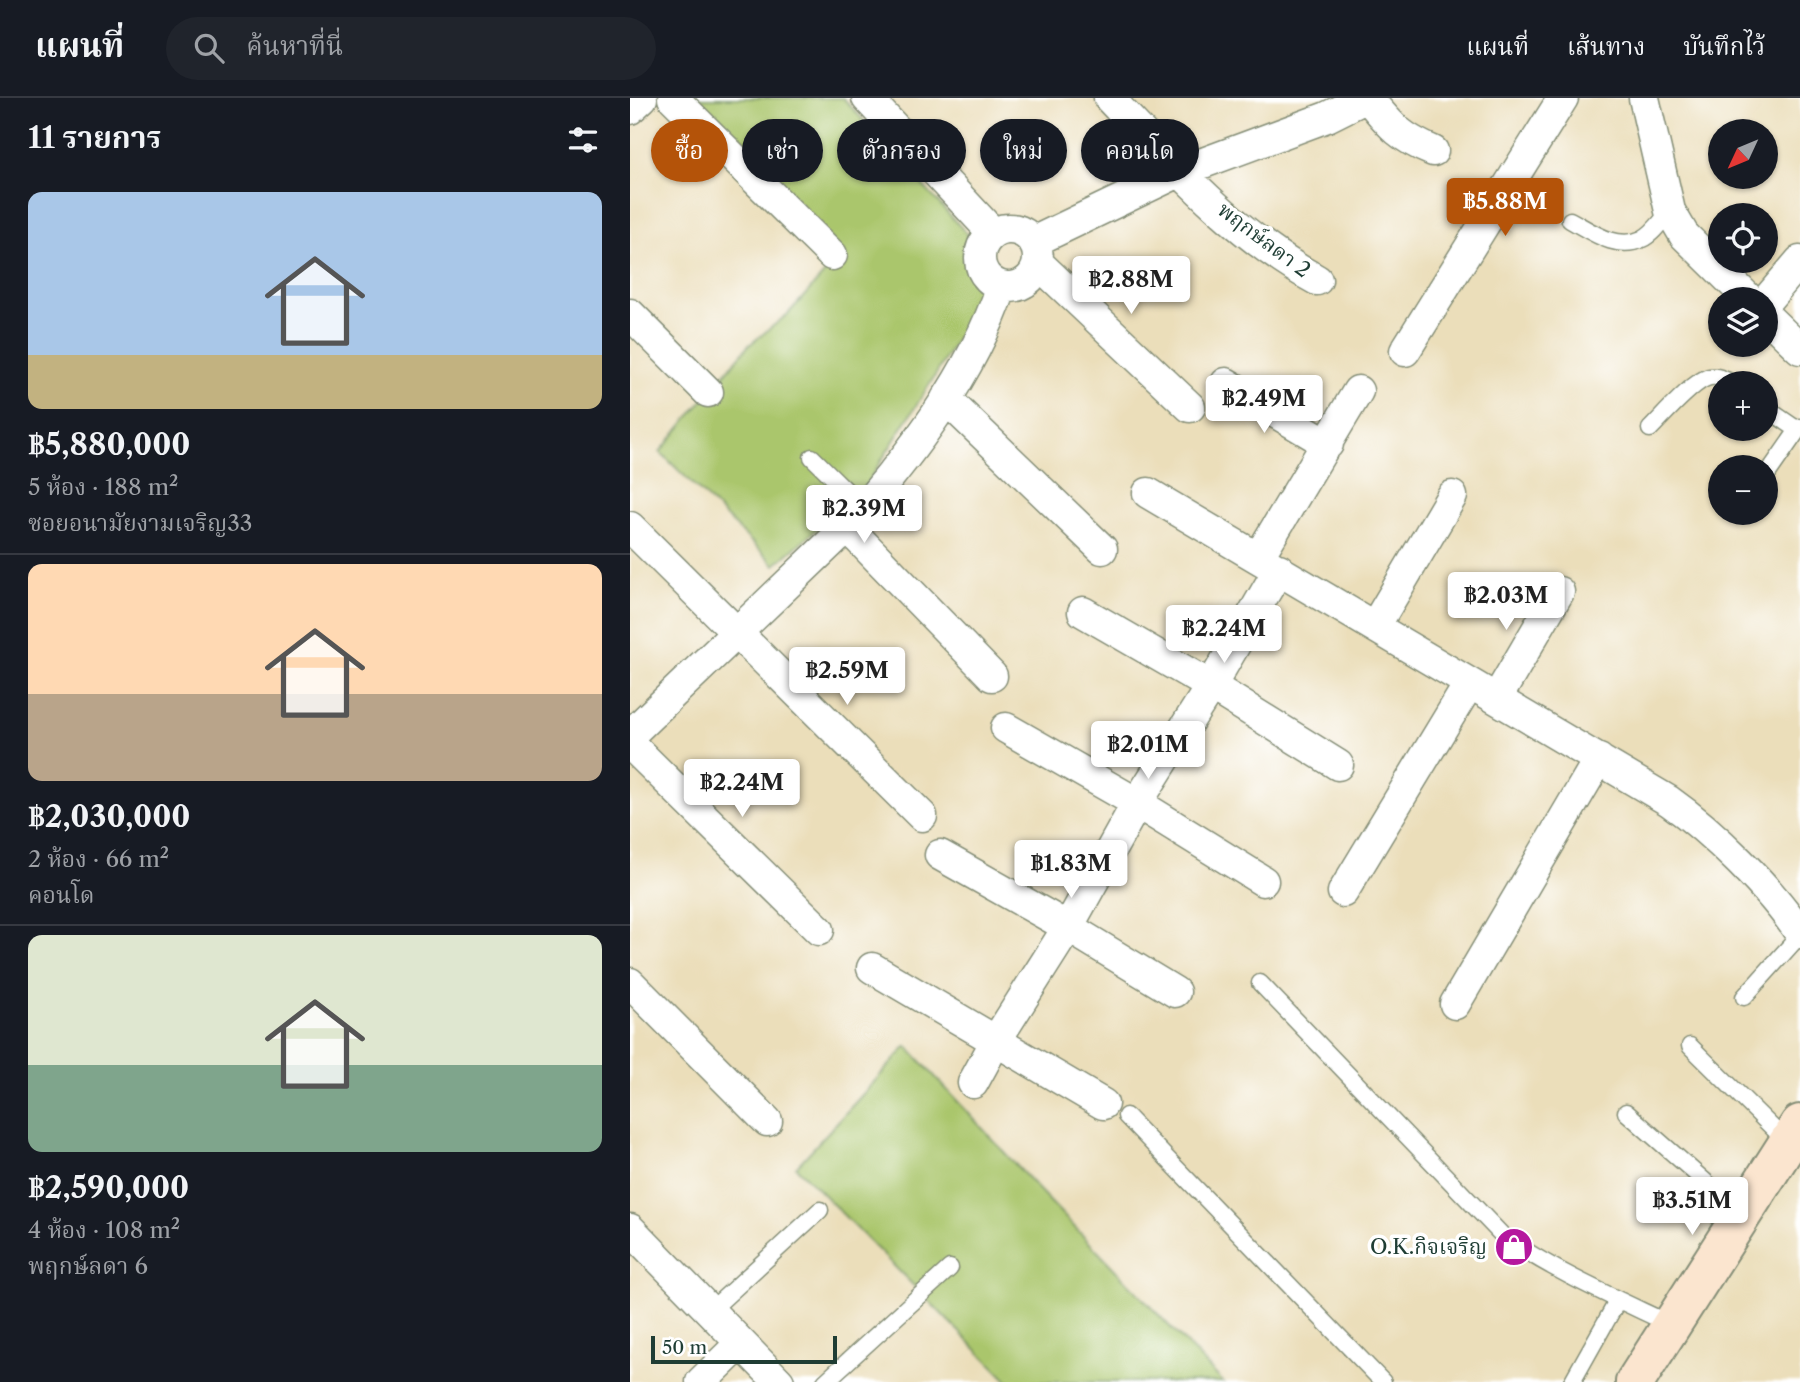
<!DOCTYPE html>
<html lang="th">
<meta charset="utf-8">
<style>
body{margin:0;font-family:"Libre Caslon Text","Noto Serif Thai",serif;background:#20242c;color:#f1f3f6;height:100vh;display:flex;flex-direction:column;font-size:26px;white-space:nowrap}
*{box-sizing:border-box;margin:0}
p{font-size:23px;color:#9ea1a6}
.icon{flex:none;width:38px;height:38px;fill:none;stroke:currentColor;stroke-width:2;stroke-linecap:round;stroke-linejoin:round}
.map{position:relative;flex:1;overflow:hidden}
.details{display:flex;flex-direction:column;background:#171b24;width:630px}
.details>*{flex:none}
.top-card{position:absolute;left:21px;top:21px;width:665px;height:63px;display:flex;gap:14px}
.needle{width:46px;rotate:226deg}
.tools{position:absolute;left:1078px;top:21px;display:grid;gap:14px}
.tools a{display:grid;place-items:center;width:70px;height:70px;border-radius:50%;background:#171b24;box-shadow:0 2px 5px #0004;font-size:35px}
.scale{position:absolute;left:21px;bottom:18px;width:186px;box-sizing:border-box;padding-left:7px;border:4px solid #1f3d34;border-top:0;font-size:19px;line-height:24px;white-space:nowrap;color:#1f3d34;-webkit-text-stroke:5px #fff;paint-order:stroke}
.price{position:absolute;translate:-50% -60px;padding:0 16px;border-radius:7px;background:#fff;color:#222;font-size:23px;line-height:46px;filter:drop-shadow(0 2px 4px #0008)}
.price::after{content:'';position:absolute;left:50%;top:42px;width:21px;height:16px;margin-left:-10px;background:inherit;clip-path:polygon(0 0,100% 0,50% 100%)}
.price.on{background:#b45309;color:#fff}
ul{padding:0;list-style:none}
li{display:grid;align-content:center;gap:14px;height:371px;padding:0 28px}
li+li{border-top:2px solid #363941}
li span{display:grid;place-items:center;height:217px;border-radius:14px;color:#555}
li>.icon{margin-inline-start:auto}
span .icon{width:126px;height:126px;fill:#fffc;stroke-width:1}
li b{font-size:30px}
h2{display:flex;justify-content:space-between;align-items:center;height:84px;padding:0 28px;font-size:30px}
.chip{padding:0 24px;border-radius:32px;background:#171b24;box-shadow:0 2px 5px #0004;font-size:24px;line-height:63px}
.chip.on{background:#b45309;color:#fff}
header{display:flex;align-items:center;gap:42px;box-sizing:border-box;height:98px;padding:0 35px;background:#171b24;border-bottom:2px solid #363941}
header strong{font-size:33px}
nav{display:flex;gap:38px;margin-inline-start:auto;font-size:24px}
.search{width:490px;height:63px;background:#20242c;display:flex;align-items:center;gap:18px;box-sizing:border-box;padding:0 24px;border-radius:38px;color:#9ea1a6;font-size:26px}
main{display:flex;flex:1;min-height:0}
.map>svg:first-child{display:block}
</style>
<header>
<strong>แผนที่</strong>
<div class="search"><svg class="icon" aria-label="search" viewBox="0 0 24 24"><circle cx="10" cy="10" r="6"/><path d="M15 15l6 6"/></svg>ค้นหาที่นี่</div>
<nav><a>แผนที่</a><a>เส้นทาง</a><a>บันทึกไว้</a></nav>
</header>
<main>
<section class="details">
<h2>11 รายการ<svg class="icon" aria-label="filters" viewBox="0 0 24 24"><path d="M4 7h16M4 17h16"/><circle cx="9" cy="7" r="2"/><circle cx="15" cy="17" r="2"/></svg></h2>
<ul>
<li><span style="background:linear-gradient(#a9c7e8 75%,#c2b280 0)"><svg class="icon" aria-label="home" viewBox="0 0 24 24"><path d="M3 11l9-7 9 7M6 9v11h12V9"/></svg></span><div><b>฿5,880,000</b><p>5 ห้อง · 188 m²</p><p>ซอยอนามัยงามเจริญ33</p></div></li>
<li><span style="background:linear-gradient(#ffd9b3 60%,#b9a48a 0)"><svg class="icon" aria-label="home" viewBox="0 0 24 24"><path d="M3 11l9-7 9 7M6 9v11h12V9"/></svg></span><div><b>฿2,030,000</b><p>2 ห้อง · 66 m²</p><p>คอนโด</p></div></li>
<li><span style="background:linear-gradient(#dfe7d0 60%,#7fa58c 0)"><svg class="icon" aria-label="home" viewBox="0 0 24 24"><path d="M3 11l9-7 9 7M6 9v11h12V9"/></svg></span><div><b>฿2,590,000</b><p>4 ห้อง · 108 m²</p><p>พฤกษ์ลดา 6</p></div></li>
</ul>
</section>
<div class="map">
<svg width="1170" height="1284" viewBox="0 0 1170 1284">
<rect width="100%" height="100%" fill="#fff"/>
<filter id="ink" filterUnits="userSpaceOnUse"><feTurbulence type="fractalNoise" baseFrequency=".0143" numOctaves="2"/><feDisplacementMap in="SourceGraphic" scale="14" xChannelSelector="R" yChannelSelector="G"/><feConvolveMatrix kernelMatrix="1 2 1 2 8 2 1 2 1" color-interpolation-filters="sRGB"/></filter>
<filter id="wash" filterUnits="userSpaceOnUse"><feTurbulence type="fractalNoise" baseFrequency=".00686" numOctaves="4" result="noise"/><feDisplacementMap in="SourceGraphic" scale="28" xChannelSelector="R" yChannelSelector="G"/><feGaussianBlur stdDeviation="1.57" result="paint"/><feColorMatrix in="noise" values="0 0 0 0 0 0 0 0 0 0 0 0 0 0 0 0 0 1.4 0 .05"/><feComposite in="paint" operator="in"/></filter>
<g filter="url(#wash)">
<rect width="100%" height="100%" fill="#ebdeba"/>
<!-- green -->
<path fill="#aac66c" stroke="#648250" stroke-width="2" d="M61,0H213L338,137L351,200L306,276L234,390L145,467L30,354L118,248L158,216L213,155Z
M277,948L408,1091L593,1284H379L166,1069Z"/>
</g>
<g filter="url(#ink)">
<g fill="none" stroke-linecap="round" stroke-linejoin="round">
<defs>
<path id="lane" d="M940,122C962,134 987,153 1012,141C1023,136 1032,122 1040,113
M1136,310L1168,332
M1020,331C1032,319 1065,281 1080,279C1087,278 1095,281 1101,285
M182,359L234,410
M1136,378L1170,329
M630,885L872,1137C924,1174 983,1199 1042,1227
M1114,899L1170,837
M1060,948L1158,1045
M996,1014L1112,1116
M496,1018L753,1284
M80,1213L190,1112
M195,1284L320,1170
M942,1284L988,1202"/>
<path id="street" d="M43,0L202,157
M237,0L363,135
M479,0C542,66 606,138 687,182
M738,0C761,28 769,39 803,53
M1014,0L1040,113L1054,137L1119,201
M0,11L12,0
M350 160a29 29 0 1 1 58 0a29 29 0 1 1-58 0Z
M403,144L549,74L697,19L735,0
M408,165L560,309
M1136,203L1170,163
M0,216L78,294
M1136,218L1170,251
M775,253L933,0
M596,285L698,346
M316,301L472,451
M518,395L1039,703C1083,734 1140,790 1170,835
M0,429L292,718
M217,429L362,578
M628,460L728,293
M453,514L581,588L708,667
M745,528L822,398
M867,600L929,494
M376,630L507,705L633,783
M0,637L217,429C280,358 341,279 372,188
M0,646L189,832
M310,757L438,829L545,894
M713,794L839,586
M242,870L473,1006
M0,885L137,1023
M825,906L969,661
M343,985L367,941L438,829L507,705L581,588L649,471
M0,1131L149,1284
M71,1284L111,1245"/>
<path id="secondary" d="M1005,1284L1170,1026"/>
</defs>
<!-- lane casing -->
<use href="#lane" stroke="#858e77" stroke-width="19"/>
<!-- street casing -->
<use href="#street" stroke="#858e77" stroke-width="33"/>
<!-- secondary casing -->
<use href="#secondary" stroke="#858e77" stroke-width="42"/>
<!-- lane -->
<use href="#lane" stroke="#fff" stroke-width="16"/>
<!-- street -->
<use href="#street" stroke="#fff" stroke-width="30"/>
<!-- secondary -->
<use href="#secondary" stroke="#fbe5cf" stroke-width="38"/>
</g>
</g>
<!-- icons -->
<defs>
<symbol id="shop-disc" viewBox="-11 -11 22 22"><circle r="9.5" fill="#b5179e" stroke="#fff"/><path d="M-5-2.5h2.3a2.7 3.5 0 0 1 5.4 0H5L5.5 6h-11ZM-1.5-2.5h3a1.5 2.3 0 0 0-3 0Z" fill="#fff"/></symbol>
</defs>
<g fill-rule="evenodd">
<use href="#shop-disc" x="862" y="1127" width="44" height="44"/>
</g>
<g text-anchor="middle" stroke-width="7" stroke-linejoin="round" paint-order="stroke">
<!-- street labels -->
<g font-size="21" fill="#1f3d34" stroke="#fff">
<text transform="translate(634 142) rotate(37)" y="7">พฤกษ์ลดา 2</text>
</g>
<!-- poi labels -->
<g font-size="21" fill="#1f3d34" stroke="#fff" text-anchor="end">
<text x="857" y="1156">O.K.กิจเจริญ</text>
</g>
</g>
</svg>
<div class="tools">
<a><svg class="needle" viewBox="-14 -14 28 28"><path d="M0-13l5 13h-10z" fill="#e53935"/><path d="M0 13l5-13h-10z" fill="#9ea1a6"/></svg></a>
<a><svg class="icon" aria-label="locate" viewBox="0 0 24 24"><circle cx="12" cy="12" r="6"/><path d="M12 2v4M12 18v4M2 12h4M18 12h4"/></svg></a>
<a><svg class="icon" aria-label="layers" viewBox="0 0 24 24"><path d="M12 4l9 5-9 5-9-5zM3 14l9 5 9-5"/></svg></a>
<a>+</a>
<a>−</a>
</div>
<div class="scale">50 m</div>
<b class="price on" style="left:875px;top:140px">฿5.88M</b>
<b class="price" style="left:501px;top:218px">฿2.88M</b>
<b class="price" style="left:634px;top:337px">฿2.49M</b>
<b class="price" style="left:234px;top:447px">฿2.39M</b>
<b class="price" style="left:876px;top:534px">฿2.03M</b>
<b class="price" style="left:594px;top:567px">฿2.24M</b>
<b class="price" style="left:217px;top:609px">฿2.59M</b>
<b class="price" style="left:518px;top:683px">฿2.01M</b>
<b class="price" style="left:112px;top:721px">฿2.24M</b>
<b class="price" style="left:441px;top:802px">฿1.83M</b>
<b class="price" style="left:1062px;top:1139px">฿3.51M</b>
<div class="top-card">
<a class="chip on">ซื้อ</a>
<a class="chip">เช่า</a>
<a class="chip">ตัวกรอง</a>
<a class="chip">ใหม่</a>
<a class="chip">คอนโด</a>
</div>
</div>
</main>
